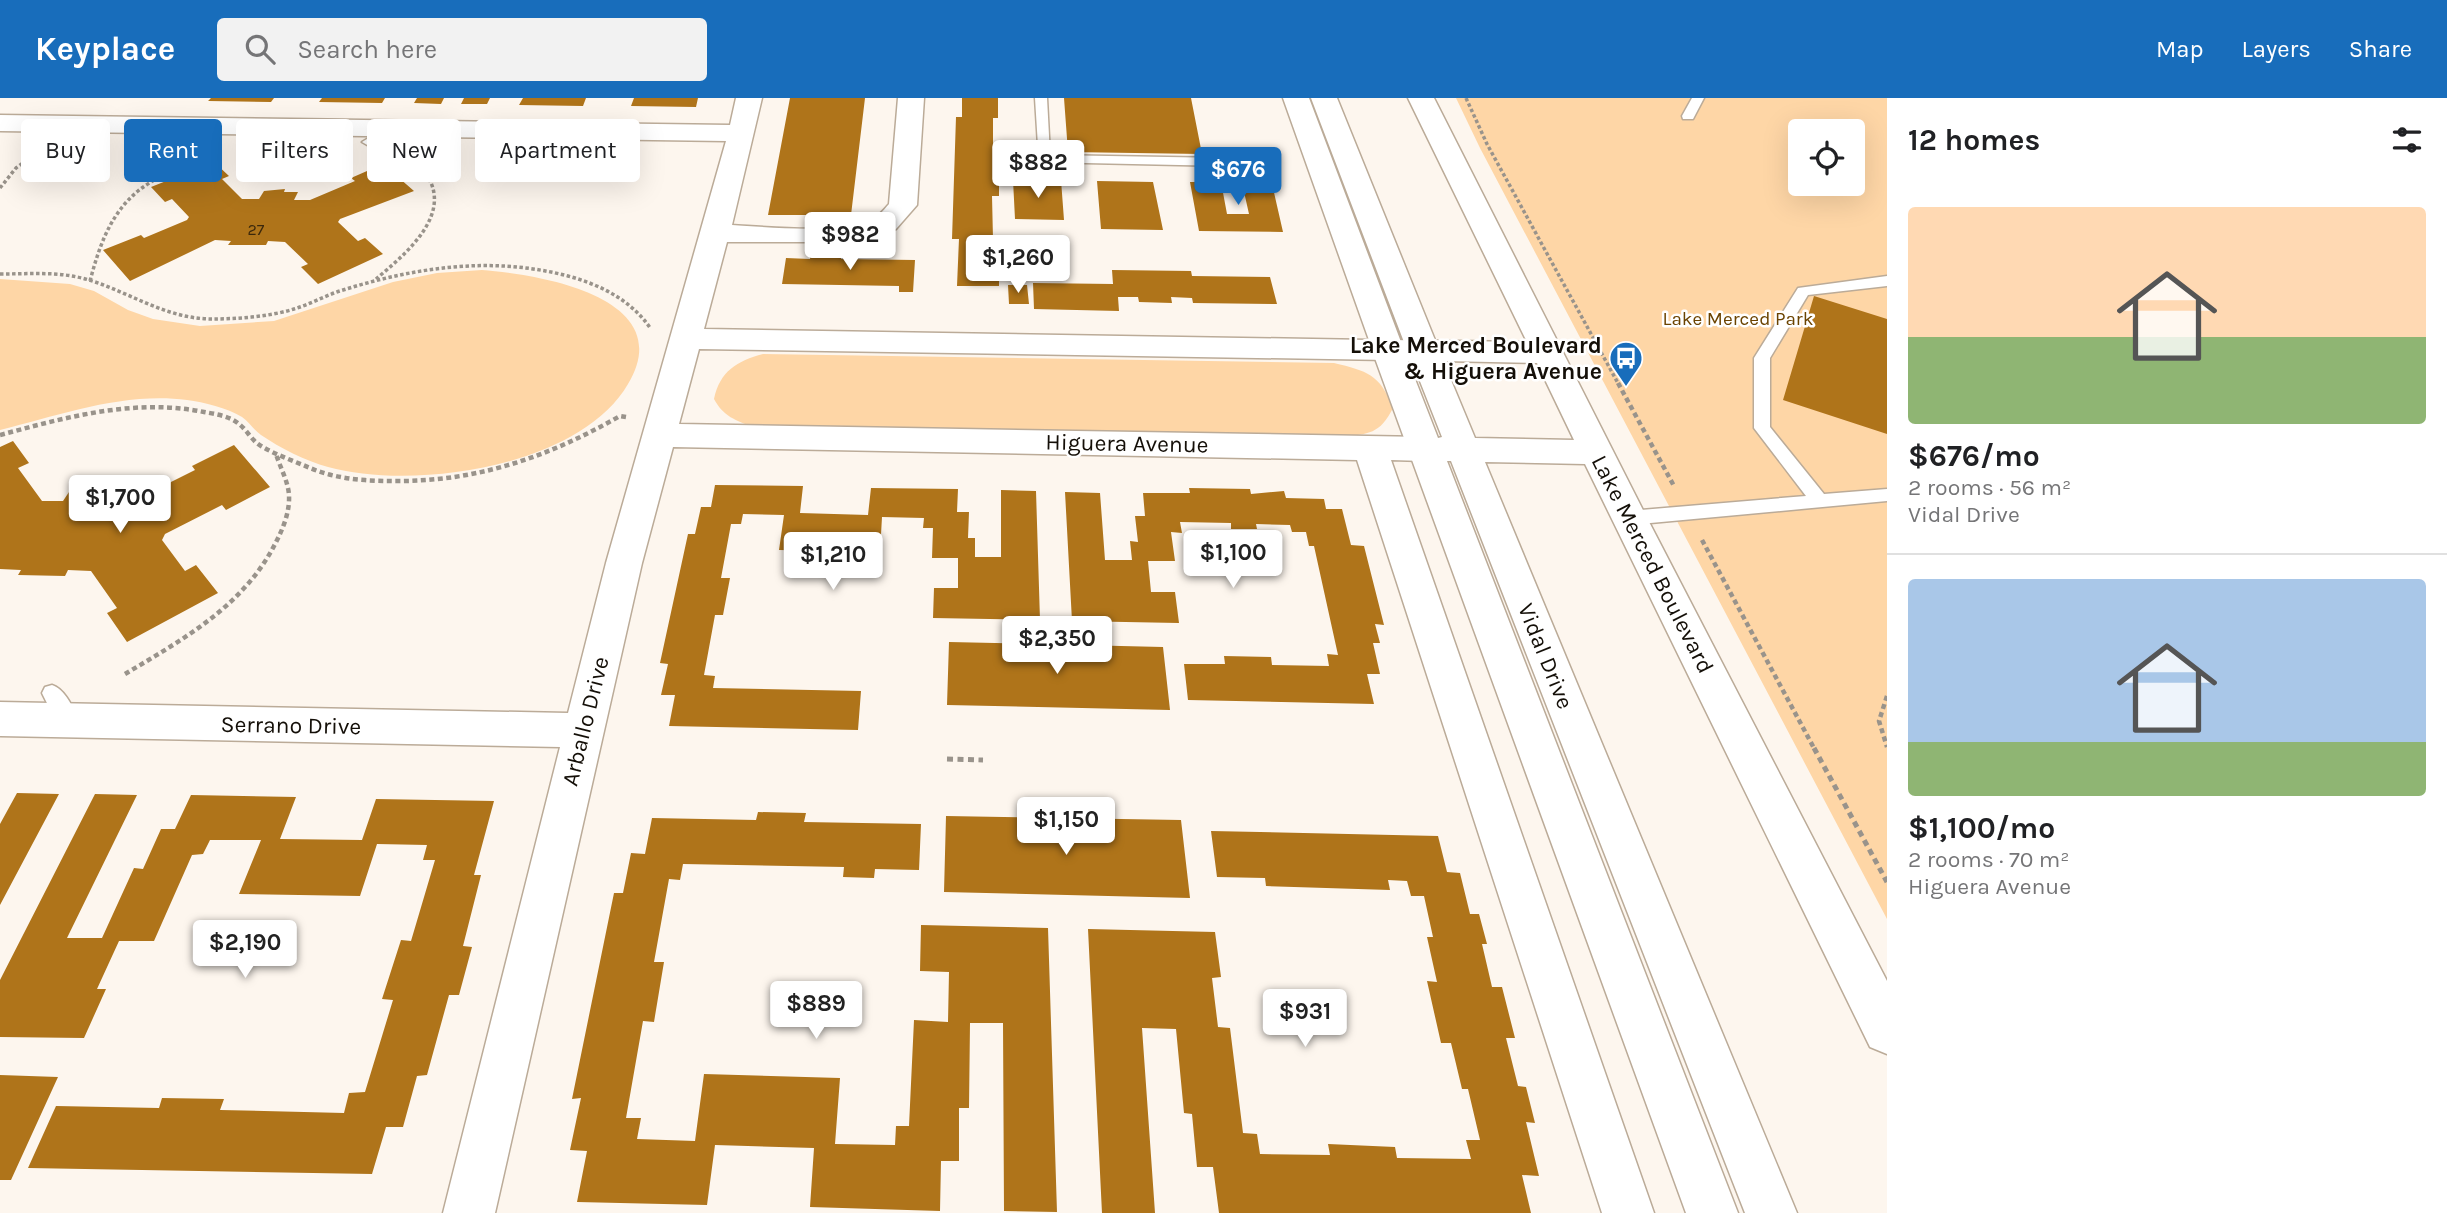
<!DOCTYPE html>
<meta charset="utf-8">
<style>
body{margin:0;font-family:Karla,sans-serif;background:#f2f2f2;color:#202124;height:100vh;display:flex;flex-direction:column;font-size:26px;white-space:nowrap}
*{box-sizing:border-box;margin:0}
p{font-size:23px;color:#757577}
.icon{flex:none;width:38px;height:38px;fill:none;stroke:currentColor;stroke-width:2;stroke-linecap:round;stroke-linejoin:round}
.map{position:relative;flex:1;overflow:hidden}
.sheet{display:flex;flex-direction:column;background:#fff;width:560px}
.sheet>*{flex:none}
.guide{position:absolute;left:21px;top:21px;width:665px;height:63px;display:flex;gap:14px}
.buttons{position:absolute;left:1788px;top:21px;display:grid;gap:14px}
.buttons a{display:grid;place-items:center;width:77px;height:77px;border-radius:7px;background:#fff;box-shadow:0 7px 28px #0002;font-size:35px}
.price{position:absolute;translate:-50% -60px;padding:0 16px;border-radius:7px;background:#fff;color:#222;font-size:23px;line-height:46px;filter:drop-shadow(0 2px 4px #0008)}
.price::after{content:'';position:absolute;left:50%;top:42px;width:21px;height:16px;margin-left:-10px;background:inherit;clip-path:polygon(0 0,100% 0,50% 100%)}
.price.selected{background:#186dbb;color:#fff}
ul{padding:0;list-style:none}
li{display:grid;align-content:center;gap:14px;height:371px;padding:0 21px}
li+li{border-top:2px solid #e0e0e0}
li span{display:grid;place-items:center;height:217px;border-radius:7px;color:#555}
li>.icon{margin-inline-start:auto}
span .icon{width:126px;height:126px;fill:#fffc;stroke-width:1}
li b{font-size:30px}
h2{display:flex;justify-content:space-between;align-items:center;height:84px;padding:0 21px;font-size:30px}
.tag{padding:0 24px;border-radius:7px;background:#fff;box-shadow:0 7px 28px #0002;font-size:24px;line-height:63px}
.tag.selected{background:#186dbb;color:#fff}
header{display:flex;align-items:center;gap:42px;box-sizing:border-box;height:98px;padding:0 35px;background:#186dbb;color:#fff}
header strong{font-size:33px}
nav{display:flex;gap:38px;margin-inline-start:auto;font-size:24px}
.search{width:490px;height:63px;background:#f2f2f2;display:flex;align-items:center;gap:18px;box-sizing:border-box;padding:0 24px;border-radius:7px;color:#757577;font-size:26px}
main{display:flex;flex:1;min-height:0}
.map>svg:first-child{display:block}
</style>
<header>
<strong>Keyplace</strong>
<div class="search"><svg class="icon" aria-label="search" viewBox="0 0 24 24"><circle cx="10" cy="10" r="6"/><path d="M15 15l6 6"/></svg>Search here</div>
<nav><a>Map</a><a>Layers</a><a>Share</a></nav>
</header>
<main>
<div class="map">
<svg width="1887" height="1115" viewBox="0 0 1887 1115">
<rect width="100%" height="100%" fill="#fdf6ee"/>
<!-- green -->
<path fill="#fed6a6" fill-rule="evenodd" d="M1456,0H1887V821L1480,50ZM1801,33H1853V86H1801Z
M482,172C538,176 680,199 628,286C580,369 414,393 328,369C306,363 280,350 261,337C254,332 249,324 242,319C227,310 204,304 187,302C122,294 62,317 0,332V181L70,186L94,193L128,212L153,221L200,228L274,223L393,184L437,175Z
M763,256L1334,265C1367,273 1380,276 1393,310C1380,336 1369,336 1341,339L754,329C736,323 723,318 714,301C720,273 737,263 763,256Z"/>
<!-- building -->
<path fill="#af741a" d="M211,0H274L271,4L208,3Z
M322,0H385L382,5L319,4Z
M417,0H444L441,6L414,5Z
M464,0H490L487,6H461Z
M523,0H586L583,8L519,7Z
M634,0H698L696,9L631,8Z
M790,0H865L851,117H768Z
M962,0H998V20H993V57H999V98H992L993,141H999V188H957L959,141H952L956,19H962Z
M1064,0H1191L1202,56L1068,54Z
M214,64L229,78L222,81L242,101H259L264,93L285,91L284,94H298L294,102H310L355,83L351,80L383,66L414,93L340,121L338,124L358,143L365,140L383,156L318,186L301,169L308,166L285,144L268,143L266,147H228L231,143L215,142L130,183L103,152L141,137L144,140L187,122L189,119L172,101L165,104L151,89Z
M1240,76L1270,77L1283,134L1199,133L1190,84H1221L1227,116H1249Z
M1013,82H1061L1064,122L1015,121Z
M1097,83L1153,84L1163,132L1101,131Z
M811,156H841V161L915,162L913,194H899V188L782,186L786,160L810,161Z
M1112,172L1191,173L1192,178L1270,179L1277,206L1193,205L1192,200L1171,199L1172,205L1139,204L1138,199H1118L1119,213L1034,211L1033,185L1113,186Z
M1008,187H1027L1029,206H1009Z
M1814,198L1887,221V336L1783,302Z
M13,343L29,365L18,370L42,403H63L71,391H118L110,404H131L195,372L192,368L234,347L270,389L226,412L222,407L165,436L162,442L185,473L196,467L218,495L127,544L107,515L117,510L91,473L68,472L65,478L18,477L21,472L0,471V349Z
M715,387L803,388L800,415L868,417L871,390L958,391L957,414H969L968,440H975V459H1001V392L1036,393L1040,522L933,520L934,490H958V460H932L933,430H923L924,420L882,419L880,454L779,452L784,417L743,416L741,426H731L721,480H730L723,517H715L704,577L715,578L713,590L861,593L858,632L669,628L675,597H661L668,566L660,565L688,436H695L701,409H711Z
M1189,390L1250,391L1251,396L1284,393L1286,400L1324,401L1326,411H1342L1351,447L1364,448L1384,527L1375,526L1380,545H1373L1380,576H1367L1374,606L1188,602L1184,566H1225L1224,558L1271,559L1272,567L1329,568L1327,556L1338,557L1314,448H1309L1306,434H1292L1290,427L1256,426L1257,431H1231V425L1180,424L1182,435L1171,434L1175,463H1148L1151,494H1175L1179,525L1072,523L1065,394L1100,395L1105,462H1132L1130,443L1138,444L1135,418H1145L1143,395H1190Z
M949,544L1163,549L1170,612L947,607Z
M17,695L59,696L0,807V726Z
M95,696L137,697L67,840H102L134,770L143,771L161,731H175L191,697L296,699L280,741L362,742L376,701L494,703L474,777H481L463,848L472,849L459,897H449L427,977L417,978L403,1029H386L372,1076L28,1070L56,1008L159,1010L162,1000L224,1001L220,1012L344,1015L349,995L365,994L393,902L382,901L401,842L411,843L435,762H423L427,747L377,746L360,798L239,796L261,742H210L203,756L192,757L154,843H119L97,891H106L84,940L0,939V882Z
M758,714L806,715L804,724L921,726L919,772L875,771L874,780L843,779L844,769L683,766L680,782L669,781L654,864H664L654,924L643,923L626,1020H641L637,1041L695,1043L704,976L840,980L835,1046L895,1047L896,1028H909L914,922L948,924L949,874L920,873L921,827L1048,830L1057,1114L1004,1113L1003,925H970L969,1010H959V1063H941L940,1113L810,1109L814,1050L715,1047L707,1107L577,1104L587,1053L570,1052L581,1000L572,1001L614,795H623L631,755L645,756L652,720L756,722Z
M946,718L1181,722L1190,800L944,794Z
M1211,733L1438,738L1447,774L1460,775L1470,816H1479L1487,846H1482L1492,889H1502L1515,940H1506L1518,988L1526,989L1535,1025L1526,1024L1539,1078L1522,1077L1531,1115H1219L1213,1069H1197L1192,1016L1184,1015L1176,931L1142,930L1155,1115H1102L1088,831L1215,834L1221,879L1212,880L1218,929L1230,930L1243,1035L1257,1036L1260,1056L1330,1057L1328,1046L1395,1049L1397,1060L1471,1061L1466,1042H1480L1468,991H1462L1451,945H1441L1427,883L1437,884L1427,839H1433L1424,798H1411L1407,783L1388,782L1390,792L1266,788L1265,780L1217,779Z
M0,977L58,979L11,1082H0Z"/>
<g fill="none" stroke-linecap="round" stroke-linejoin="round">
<defs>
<path id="lane" d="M1035,0H1047L1050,57L1226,60L1233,64L1226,68L1039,64Z
M1692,0H1704L1693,21H1683L1682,18Z
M253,24L258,25L270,42L268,45H258L247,28Z
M392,26L397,27V33L369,48L362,44Z
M1887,178V188L1808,197L1770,260V329L1824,396L1887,391V403L1629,427L1623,425L1620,420L1623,415L1629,413L1806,398L1754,330V260L1798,190Z
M52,587C65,591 73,610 79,622L76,628C59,634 49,609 42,595L45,589Z"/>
<path id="street" d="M736,0H762L732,127C767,129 837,136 868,123C877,120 883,113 889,106L898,0H924L917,107L896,131L876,139L847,144H727L704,231L1369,242L1283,0H1309L1404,252L1399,259L1388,262L699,251L679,326L1424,339L1436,343L1441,351L1436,359L1424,363L1391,362L1654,1115H1602L1357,362L673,349L642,465L495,1115H443L560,649L0,638V604L568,615L606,465L726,43L0,33V17L730,27Z
M1311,0H1337L1439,252L1434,259L1423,262L1412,259L1407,252Z"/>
<path id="secondary" d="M1408,0H1434L1647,420L1887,883V956L1870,949L1585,366L1485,364L1797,1115H1745L1451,363H1447L1738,1115H1686L1372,252L1377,245L1388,242L1527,244ZM1408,263H1412L1442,339L1438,340ZM1443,263L1537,265L1574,342L1475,340Z"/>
</defs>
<!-- lane casing -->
<use href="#lane" stroke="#bbab98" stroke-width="3"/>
<!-- street casing -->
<use href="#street" stroke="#bbab98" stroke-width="3"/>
<!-- secondary casing -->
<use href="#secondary" stroke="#bbab98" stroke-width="3"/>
<!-- path-far2 -->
<path stroke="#99938b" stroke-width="3.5" stroke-dasharray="3.5 2.5" stroke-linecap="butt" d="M1466,0L1487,46L1619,287
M0,90L16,70L34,57
M0,176C30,176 60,173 89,182C131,195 165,220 210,221C237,221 268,219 294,211C311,206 326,197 343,192C417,169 492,158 568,178C601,187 631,202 651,231
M376,181C403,158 452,119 428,79C423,71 415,65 409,59
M90,183C99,149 110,116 138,93C149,84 163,78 174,68L175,57"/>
<!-- path-far1 -->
<path stroke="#99938b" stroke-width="4.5" stroke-dasharray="5 3.5" stroke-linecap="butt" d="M1618,285L1674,388
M0,337C67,319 135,300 204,314C215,316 230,318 239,326C247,332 252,343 261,348C276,357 294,363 310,370C336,381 365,383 393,383C477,384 548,359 620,318L626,319
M1702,442L1815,652
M125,576C182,542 242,509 274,448C282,433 290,415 289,397C288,383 280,369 276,356
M1887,598L1879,623L1887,649"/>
<!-- path -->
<path stroke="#99938b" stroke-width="5" stroke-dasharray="6 4.5" stroke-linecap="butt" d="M1814,650L1887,784
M947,661L983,662"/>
<!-- lane -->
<use href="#lane" fill="#fff" fill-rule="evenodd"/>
<!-- street -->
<use href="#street" fill="#fff" fill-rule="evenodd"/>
<!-- secondary -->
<use href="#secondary" fill="#fff" fill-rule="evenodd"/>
</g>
<!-- icons -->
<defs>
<symbol id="bus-pin" viewBox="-11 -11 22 30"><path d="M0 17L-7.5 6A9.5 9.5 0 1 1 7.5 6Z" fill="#186dbb" stroke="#fff"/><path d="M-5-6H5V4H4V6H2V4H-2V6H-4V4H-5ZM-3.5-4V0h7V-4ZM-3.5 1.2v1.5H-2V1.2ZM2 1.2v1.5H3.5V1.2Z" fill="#fff"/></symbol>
</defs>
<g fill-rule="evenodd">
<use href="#bus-pin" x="1607" y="241" width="38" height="52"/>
</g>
<g text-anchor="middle" stroke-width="5" stroke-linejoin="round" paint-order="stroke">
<!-- far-number labels -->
<g font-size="16" fill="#3b280c">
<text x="256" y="137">27</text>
</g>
<!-- far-park labels -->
<g font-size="19" fill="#6b4300" stroke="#fff">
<text x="1738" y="227">Lake Merced Park</text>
</g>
<!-- poi labels -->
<g font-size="23" font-weight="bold" fill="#140f08" stroke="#fff" text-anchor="end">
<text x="1602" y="255">Lake Merced Boulevard<tspan x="1602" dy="26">&amp; Higuera Avenue</tspan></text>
</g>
<!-- street labels -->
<g font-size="23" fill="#140f08" stroke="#fff">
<text transform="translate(1127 345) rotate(1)" y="8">Higuera Avenue</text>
<text transform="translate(1653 466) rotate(63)" y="8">Lake Merced Boulevard</text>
<text transform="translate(1546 558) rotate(68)" y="8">Vidal Drive</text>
<text transform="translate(585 623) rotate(-76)" y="8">Arballo Drive</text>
<text transform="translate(291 627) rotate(1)" y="8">Serrano Drive</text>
</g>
</g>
</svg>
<div class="buttons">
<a><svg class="icon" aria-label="locate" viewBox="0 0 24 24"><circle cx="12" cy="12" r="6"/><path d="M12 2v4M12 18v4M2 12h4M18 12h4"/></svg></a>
</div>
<b class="price" style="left:1038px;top:102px">$882</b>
<b class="price selected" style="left:1238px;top:109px">$676</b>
<b class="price" style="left:850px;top:174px">$982</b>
<b class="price" style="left:1018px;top:197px">$1,260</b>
<b class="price" style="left:120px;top:437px">$1,700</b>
<b class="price" style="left:1233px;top:492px">$1,100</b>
<b class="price" style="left:833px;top:494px">$1,210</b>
<b class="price" style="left:1057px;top:578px">$2,350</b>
<b class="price" style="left:1066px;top:759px">$1,150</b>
<b class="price" style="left:245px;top:882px">$2,190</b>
<b class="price" style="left:816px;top:943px">$889</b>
<b class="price" style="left:1305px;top:951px">$931</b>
<div class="guide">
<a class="tag">Buy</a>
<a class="tag selected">Rent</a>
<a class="tag">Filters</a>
<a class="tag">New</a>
<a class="tag">Apartment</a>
</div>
</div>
<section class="sheet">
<h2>12 homes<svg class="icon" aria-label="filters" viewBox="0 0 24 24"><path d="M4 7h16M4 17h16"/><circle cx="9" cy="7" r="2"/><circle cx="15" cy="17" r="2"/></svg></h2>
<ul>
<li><span style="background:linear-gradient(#ffd9b3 60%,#8fb573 0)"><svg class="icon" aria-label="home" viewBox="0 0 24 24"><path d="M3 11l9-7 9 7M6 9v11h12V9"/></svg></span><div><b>$676/mo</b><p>2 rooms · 56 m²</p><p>Vidal Drive</p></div></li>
<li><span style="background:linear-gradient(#a9c7e8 75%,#8fb573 0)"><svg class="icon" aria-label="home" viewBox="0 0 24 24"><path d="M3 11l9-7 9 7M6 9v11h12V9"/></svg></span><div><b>$1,100/mo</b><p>2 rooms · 70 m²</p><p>Higuera Avenue</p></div></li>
</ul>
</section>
</main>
